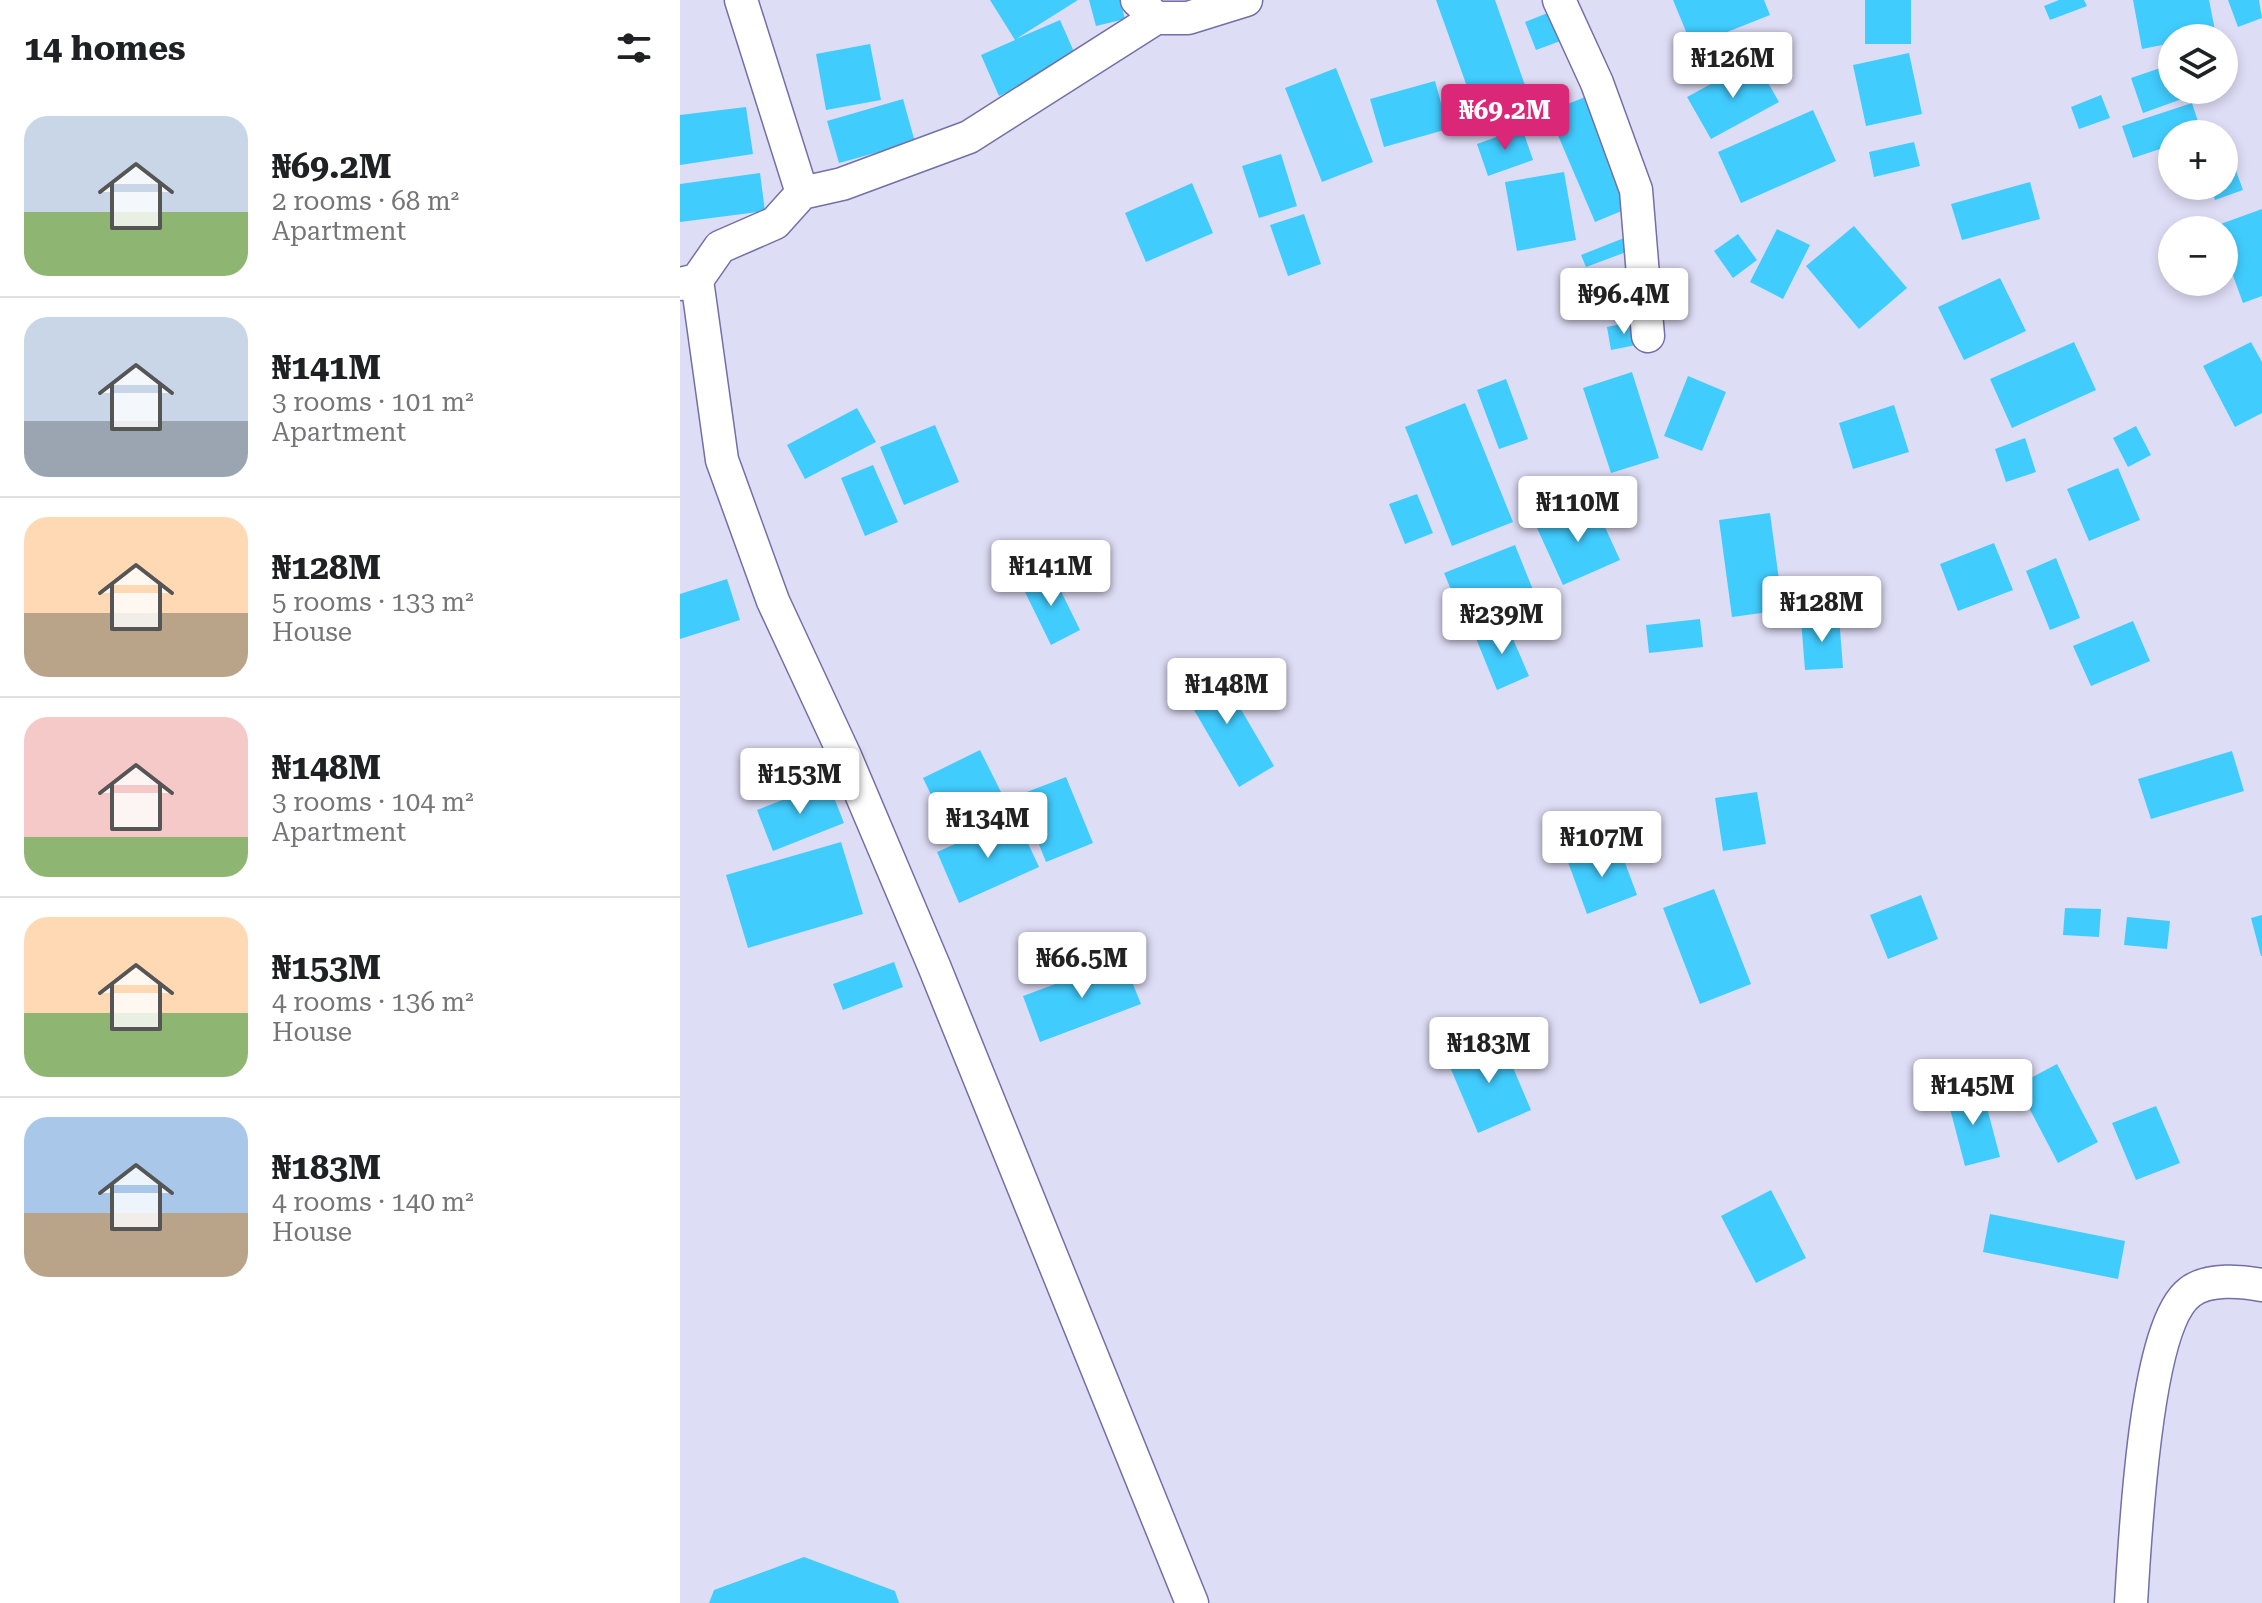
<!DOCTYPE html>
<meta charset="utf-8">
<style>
body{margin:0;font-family:"Roboto Serif",serif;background:#f6f6f6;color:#202124;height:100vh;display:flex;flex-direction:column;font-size:30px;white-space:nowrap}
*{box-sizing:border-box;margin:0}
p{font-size:26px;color:#757577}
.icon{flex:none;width:44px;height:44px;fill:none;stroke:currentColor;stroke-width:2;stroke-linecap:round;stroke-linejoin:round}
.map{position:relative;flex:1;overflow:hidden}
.sheet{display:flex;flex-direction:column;background:#fff;width:680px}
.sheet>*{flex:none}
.fabs{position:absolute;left:1478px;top:24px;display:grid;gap:16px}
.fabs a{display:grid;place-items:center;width:80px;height:80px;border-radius:50%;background:#fff;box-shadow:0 4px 12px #0003;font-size:40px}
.price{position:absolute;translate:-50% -68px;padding:0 18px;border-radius:8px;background:#fff;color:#222;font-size:26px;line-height:52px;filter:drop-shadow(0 2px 4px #0008)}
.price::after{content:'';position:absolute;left:50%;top:48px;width:24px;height:18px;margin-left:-12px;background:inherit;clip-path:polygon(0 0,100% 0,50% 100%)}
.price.current{background:#db2777;color:#fff}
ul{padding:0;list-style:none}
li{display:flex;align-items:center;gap:24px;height:200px;padding:0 24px}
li+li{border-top:2px solid #e0e0e0}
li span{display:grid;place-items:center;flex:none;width:224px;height:160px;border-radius:24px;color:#555}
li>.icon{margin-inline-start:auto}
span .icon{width:96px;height:96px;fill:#fffc;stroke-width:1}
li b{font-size:34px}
h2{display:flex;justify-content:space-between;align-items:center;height:96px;padding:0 24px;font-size:34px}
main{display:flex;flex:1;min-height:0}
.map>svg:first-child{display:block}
</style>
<main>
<section class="sheet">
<h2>14 homes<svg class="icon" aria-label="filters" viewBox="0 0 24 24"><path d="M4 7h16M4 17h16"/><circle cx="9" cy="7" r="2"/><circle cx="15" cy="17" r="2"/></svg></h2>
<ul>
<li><span style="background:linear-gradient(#c9d6e8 60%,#8fb573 0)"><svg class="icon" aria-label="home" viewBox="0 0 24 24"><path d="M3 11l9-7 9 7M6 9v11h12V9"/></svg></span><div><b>₦69.2M</b><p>2 rooms · 68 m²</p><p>Apartment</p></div></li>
<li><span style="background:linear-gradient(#c9d6e8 65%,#9aa5b1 0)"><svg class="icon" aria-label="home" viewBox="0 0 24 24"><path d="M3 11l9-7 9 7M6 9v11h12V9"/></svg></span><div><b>₦141M</b><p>3 rooms · 101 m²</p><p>Apartment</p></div></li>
<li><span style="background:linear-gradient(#ffd9b3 60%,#b9a48a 0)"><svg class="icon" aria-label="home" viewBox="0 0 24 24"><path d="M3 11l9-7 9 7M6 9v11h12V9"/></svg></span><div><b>₦128M</b><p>5 rooms · 133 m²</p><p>House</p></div></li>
<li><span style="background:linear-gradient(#f6c9c9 75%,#8fb573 0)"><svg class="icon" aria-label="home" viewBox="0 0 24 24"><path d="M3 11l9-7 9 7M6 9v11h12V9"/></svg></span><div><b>₦148M</b><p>3 rooms · 104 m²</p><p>Apartment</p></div></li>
<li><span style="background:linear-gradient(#ffd9b3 60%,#8fb573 0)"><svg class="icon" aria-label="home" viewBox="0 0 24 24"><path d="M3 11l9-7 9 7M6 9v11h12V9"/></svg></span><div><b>₦153M</b><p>4 rooms · 136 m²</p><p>House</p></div></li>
<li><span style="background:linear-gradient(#a9c7e8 60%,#b9a48a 0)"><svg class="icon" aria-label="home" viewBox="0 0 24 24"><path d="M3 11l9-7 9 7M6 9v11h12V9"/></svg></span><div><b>₦183M</b><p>4 rooms · 140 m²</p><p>House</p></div></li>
</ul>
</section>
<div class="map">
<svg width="1582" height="1603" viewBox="0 0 1582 1603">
<rect width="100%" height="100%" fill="#deddf6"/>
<!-- building -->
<path fill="#41ccfe" d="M310,0H398L336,39L380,20L398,61L319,96L301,55L335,40Z
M409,0H440L445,19L416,26Z
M756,0H815L847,91L795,109Z
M993,0H1084L1090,15L1012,46Z
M1185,0H1231V44H1185Z
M1379,0H1404L1407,6L1370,20L1364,6Z
M1453,0H1529L1536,35L1492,38V43L1462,49Z
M1548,0H1579L1582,18L1558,27Z
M875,10L886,39L856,50L845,22Z
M190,44L201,100L146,110L136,54Z
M1229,53L1242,114L1186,126L1173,65Z
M1075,60L1099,102L1031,139L1007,97Z
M1492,64V90H1527L1463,113L1451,78Z
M656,68L693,162L642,182L605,88Z
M755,81L768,129L704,147L690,99Z
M910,95L956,205L915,222L868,112Z
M1421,95L1430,118L1399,129L1391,107Z
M223,99L235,142L159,163L147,121Z
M1512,103L1522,134H1492V145L1453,158L1442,126Z
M66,107L73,154L0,165V115Z
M1133,110L1156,161L1061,203L1038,152Z
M842,128L853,160L808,176L797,144Z
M1234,142L1240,166L1194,177L1189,152Z
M1548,149L1563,190L1535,200L1530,186H1544V150Z
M601,154L617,206L579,218L562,166Z
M884,172L896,240L837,251L825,182Z
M80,173L85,211L0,222V184Z
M1350,182L1360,219L1282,240L1271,204Z
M512,183L533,233L466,262L445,213Z
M1582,209V296L1563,303L1544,251V230H1536L1535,226Z
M624,214L641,264L608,276L590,225Z
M1174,226L1227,288L1179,329L1126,266Z
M1097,229L1130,245L1103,299L1070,282Z
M1058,234L1077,260L1053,278L1034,251Z
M944,238L949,251L906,267L901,255Z
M1320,278L1346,331L1284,360L1258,307Z
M956,321L961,344L931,350L927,327Z
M1394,342L1416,390L1332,428L1310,379Z
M1571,342L1582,362V413L1555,427L1523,366Z
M952,372L979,458L931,473L903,388Z
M1008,376L1046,392L1022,451L984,436Z
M826,379L848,439L819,449L797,390Z
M785,403L833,522L772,546L725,427Z
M1214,405L1229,452L1173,469L1159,423Z
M177,408L196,442L125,479L107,445Z
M255,425L279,482L224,505L200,447Z
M1456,426L1471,455L1448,467L1433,438Z
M1345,438L1356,472L1326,482L1315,449Z
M193,465L218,522L185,536L161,478Z
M1438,468L1460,520L1409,541L1387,489Z
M737,494L753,533L725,544L709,504Z
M914,503L940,560L883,585L857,528Z
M1090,513L1103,610L1052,617L1039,520Z
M1314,543L1333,590L1278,611L1260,564Z
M835,545L859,605L789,633L764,573Z
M1376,558L1400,618L1370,630L1346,571Z
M371,571L400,630L371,645L342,586Z
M47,579L60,620L0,639V594Z
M1159,617L1163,668L1125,670L1121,620Z
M1020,619L1023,647L969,653L966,625Z
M1453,621L1470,661L1411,686L1393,646Z
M826,623L849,676L817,690L795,636Z
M535,665L594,766L559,787L500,686Z
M300,750L326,802L268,830L243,778Z
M1552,751L1564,791L1471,819L1458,779Z
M386,777L413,843L366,862L339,795Z
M148,782L164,823L93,851L77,810Z
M1077,792L1086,844L1043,851L1035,798Z
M336,817L359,867L279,903L257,852Z
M161,842L183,914L68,948L46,875Z
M938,844L957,895L907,914L888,862Z
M1034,889L1071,984L1020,1004L983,908Z
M1241,895L1258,939L1208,959L1190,915Z
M1385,908L1421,909L1419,937L1383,935Z
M1582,915V956H1581L1571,918Z
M1447,917L1490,921L1487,949L1444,945Z
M443,959L461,1004L360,1042L343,996Z
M214,962L223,987L163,1010L153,984Z
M820,1037L851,1110L798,1133L767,1060Z
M1377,1064L1418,1142L1378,1163L1337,1085Z
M1302,1089L1320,1157L1285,1166L1267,1097Z
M1476,1106L1500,1163L1456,1180L1432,1123Z
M1091,1190L1126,1258L1076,1283L1041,1216Z
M1310,1214L1445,1241L1438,1279L1303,1252Z
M124,1557L215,1591L219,1603H29L34,1590Z"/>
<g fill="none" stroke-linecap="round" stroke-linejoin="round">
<defs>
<path id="minor" d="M61,0L122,193L162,184L289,137L476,18
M457,0L476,18H508L566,0
M879,0L917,83L956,190L968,336
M17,280L40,247L95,223L122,193
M0,284L17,280L42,460L93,601L165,756L254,966L512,1603
M1451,1603C1455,1543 1464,1326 1510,1292C1528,1278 1562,1281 1582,1285"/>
</defs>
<!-- minor casing -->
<use href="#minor" stroke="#736fa7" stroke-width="35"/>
<!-- minor -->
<use href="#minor" stroke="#fff" stroke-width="32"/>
</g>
</svg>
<div class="fabs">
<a><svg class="icon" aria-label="layers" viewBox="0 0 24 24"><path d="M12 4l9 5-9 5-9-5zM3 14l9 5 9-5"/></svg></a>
<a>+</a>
<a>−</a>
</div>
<b class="price" style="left:1053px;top:100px">₦126M</b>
<b class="price current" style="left:825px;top:152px">₦69.2M</b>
<b class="price" style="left:944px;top:336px">₦96.4M</b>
<b class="price" style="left:898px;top:544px">₦110M</b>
<b class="price" style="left:371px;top:608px">₦141M</b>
<b class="price" style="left:1142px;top:644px">₦128M</b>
<b class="price" style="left:822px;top:656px">₦239M</b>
<b class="price" style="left:547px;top:726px">₦148M</b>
<b class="price" style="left:120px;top:816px">₦153M</b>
<b class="price" style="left:308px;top:860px">₦134M</b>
<b class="price" style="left:922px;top:879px">₦107M</b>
<b class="price" style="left:402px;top:1000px">₦66.5M</b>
<b class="price" style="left:809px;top:1085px">₦183M</b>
<b class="price" style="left:1293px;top:1127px">₦145M</b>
</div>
</main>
